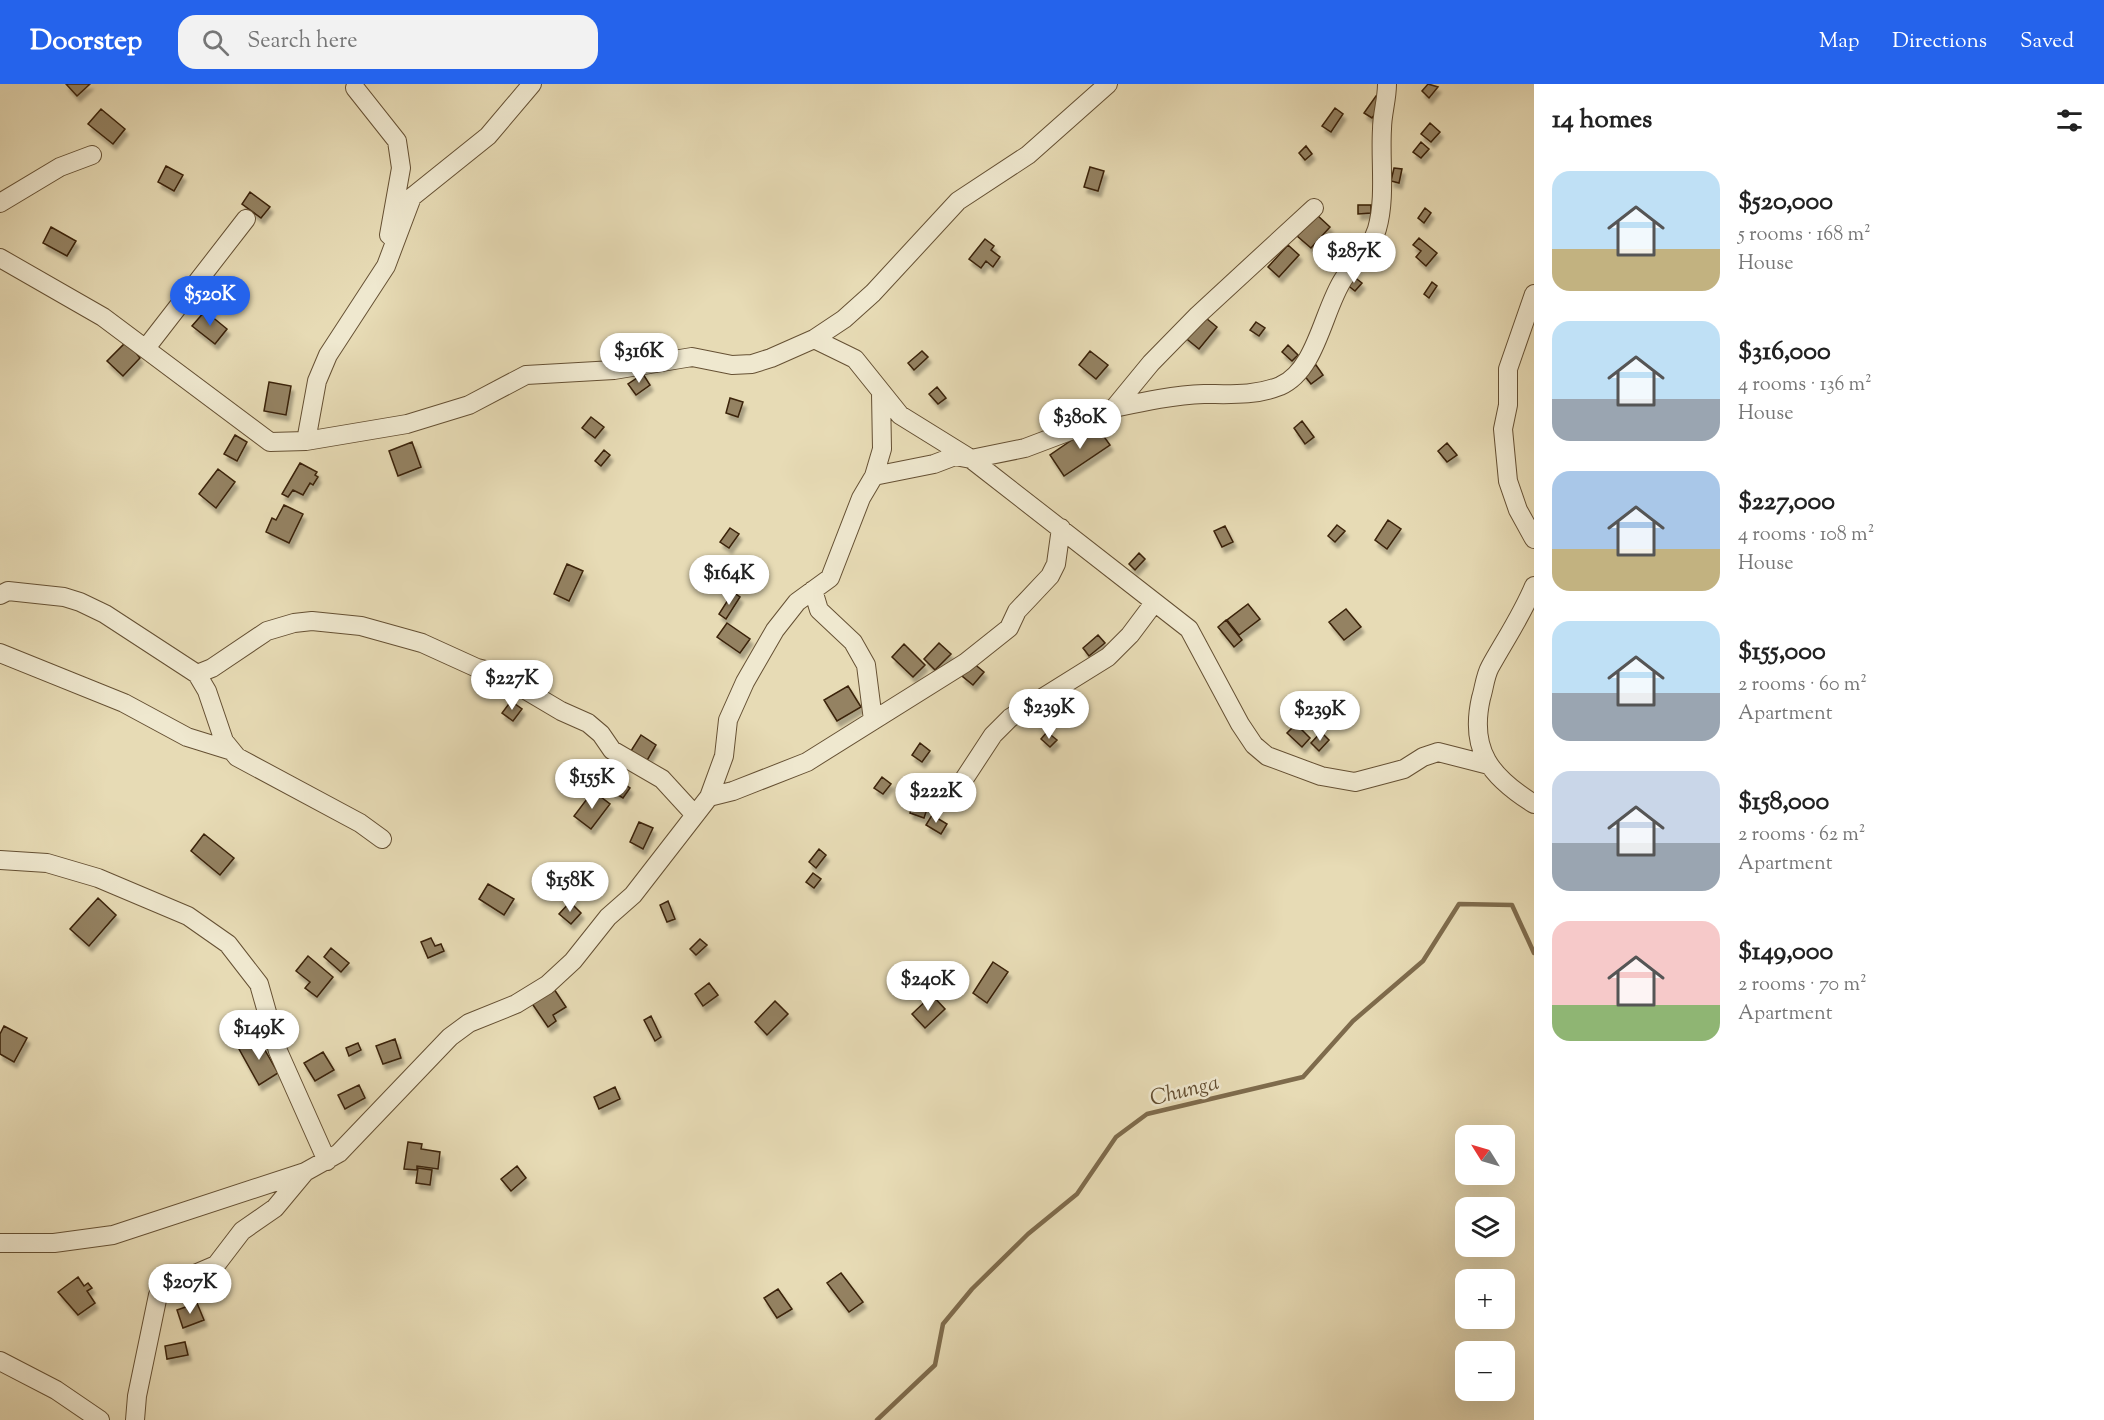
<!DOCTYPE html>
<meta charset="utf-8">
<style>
body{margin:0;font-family:"Sorts Mill Goudy",serif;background:#f2f2f2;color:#222;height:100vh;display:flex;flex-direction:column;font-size:22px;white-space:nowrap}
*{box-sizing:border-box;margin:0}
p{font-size:20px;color:#767676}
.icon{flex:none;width:33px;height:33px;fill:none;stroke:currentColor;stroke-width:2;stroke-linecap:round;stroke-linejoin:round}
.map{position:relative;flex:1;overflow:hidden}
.panel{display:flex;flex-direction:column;background:#fff;width:570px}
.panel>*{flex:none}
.needle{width:39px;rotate:307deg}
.controls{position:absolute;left:1455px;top:1041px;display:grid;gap:12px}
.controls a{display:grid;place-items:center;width:60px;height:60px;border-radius:12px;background:#fff;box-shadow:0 6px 24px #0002;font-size:30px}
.price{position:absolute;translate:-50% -51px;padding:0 14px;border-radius:21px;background:#fff;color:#222;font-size:20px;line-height:39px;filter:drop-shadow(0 2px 3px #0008)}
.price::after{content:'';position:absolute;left:50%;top:36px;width:18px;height:14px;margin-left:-9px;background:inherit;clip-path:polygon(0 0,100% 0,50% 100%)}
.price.on{background:#2563eb;color:#fff}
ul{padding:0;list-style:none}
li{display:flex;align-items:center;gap:18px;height:150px;padding:0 18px}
li span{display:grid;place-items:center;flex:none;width:168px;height:120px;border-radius:18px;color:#555}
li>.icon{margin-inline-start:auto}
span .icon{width:72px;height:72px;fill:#fffc;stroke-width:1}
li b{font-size:26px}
h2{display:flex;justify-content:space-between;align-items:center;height:72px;padding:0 18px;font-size:26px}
header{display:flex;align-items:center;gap:36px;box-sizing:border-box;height:84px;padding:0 30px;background:#2563eb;color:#fff}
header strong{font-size:28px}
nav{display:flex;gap:33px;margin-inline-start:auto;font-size:21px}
.search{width:420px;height:54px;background:#f2f2f2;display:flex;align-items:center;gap:15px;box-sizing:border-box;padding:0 21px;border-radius:18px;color:#767676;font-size:22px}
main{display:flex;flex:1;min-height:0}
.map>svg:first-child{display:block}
</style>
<header>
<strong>Doorstep</strong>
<div class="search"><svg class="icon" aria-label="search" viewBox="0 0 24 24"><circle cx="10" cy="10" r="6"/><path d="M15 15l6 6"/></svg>Search here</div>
<nav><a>Map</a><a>Directions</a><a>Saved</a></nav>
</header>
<main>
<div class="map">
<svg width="1534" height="1336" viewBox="0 0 1534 1336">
<defs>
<filter id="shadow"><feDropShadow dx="3" dy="5.5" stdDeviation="1.5" flood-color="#0004"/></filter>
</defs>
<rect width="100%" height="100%" fill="#e7dbb5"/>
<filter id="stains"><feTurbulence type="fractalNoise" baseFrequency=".00333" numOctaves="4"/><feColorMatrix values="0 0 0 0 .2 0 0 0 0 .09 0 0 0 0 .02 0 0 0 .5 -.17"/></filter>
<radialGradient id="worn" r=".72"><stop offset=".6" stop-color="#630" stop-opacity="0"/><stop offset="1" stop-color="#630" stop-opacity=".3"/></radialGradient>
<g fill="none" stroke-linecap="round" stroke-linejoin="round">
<!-- stream -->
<path stroke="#7e6b4c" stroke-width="4.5" d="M877,1336L935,1281L943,1240L972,1205L1028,1150L1077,1110L1116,1053L1147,1030L1303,993L1353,937L1423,877L1459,820L1512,821L1534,869"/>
</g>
<!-- building -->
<path fill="#948262" stroke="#3a2208" stroke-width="1.5" filter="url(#shadow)" d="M66,0H90L77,12Z
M1428,0L1438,3L1429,14L1422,7Z
M1376,12L1384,18L1372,34L1364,29Z
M1335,24L1343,30L1331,48L1322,42Z
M101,25L125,45L113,60L88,40Z
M1430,39L1440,48L1431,58L1421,50Z
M1421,58L1429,65L1421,74L1413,68Z
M1306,62L1312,70L1305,76L1299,69Z
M166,82L183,91L174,107L158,98Z
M1090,83L1104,87L1098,107L1084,103Z
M1394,84L1402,85L1399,99L1391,97Z
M250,108L270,123L261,134L242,120Z
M1358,121H1371V129L1358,130Z
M1425,124L1431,129L1424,139L1418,134Z
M1317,131L1330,143L1311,164L1297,152Z
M51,143L76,157L67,172L43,159Z
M1419,154L1437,169L1426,182L1416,173L1421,167L1413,161Z
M985,155L994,162L991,166L1000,173L993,183L986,177L981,184L969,175Z
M1288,161L1299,171L1279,193L1268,183Z
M1353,192L1362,199L1355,207L1346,200Z
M1432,198L1437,202L1429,214L1424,210Z
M205,227L227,245L215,260L192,242Z
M1201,230L1217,243L1199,265L1183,252Z
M1256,238L1265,244L1259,252L1250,246Z
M127,257L140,274L123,292L107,277Z
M1288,261L1298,271L1292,277L1282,268Z
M922,267L928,273L914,286L908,279Z
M1090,267L1108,281L1096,295L1079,281Z
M1316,281L1323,291L1311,300L1303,290Z
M643,290L650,301L636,311L628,300Z
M269,298L291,302L286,331L264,327Z
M937,303L946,314L938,320L929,310Z
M730,314L743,318L738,333L726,329Z
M1060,331L1062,347L1051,348L1049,332Z
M591,333L604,343L595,354L582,344Z
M1302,337L1314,353L1305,360L1294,344Z
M1095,340L1110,361L1064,392L1050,371Z
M235,351L247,358L237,377L224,370Z
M412,358L421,383L398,392L389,367Z
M1447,359L1457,371L1447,378L1438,367Z
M604,366L610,371L601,382L595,377Z
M300,379L317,388L315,391L318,393L313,401L310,399L303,411L293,406L288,413L282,410Z
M218,385L235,398L216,424L199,410Z
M284,421L303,430L289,459L266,448L272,434L276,436Z
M1388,436L1401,445L1387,465L1375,456Z
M1337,441L1345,447L1335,458L1328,452Z
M1225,442L1233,458L1222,463L1214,447Z
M730,444L739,450L729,464L720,458Z
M1139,469L1145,475L1135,486L1129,480Z
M567,480L583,487L569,517L554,510Z
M733,508L740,513L726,535L719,530Z
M1248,520L1260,535L1239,551L1227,536Z
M1346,525L1361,543L1344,556L1329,538Z
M1226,536L1242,556L1234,563L1218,543Z
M727,539L750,555L740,569L717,553Z
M1098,551L1105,559L1089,572L1083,564Z
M939,559L951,570L935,586L924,575Z
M904,560L925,581L913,593L892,573Z
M972,578L984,588L973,601L962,592Z
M848,602L861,623L837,637L824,616Z
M511,617L522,625L513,637L502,629Z
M1296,640L1310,654L1302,663L1287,649Z
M1047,648L1057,656L1050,663L1041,655Z
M1321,648L1329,656L1319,667L1311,659Z
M641,651L656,661L645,680L629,670Z
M920,659L930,667L922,678L912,671Z
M882,693L891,700L883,710L874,704Z
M616,694L630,704L623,714L608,705Z
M593,707L610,720L591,745L574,732Z
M917,708L931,713L924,734L910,729Z
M932,731L947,740L941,750L926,741Z
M639,738L653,744L643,765L630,758Z
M204,750L234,774L220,791L191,767Z
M819,765L826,771L816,784L809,778Z
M813,789L821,795L814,804L806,798Z
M488,800L514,815L504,831L479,815Z
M98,814L116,831L89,862L70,845Z
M668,817L675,835L667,838L660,821Z
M570,818L581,829L571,840L559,830Z
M431,854L435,862L441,860L444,867L428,874L421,858Z
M700,855L707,861L696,871L690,865Z
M331,864L349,879L341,888L324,873Z
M308,872L333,893L317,913L305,904L310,898L296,887Z
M993,878L1008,888L987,919L973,909Z
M709,899L718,911L703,922L695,910Z
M554,905L566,923L553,931L556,937L548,943L529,915Z
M932,911L945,925L925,944L912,930Z
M775,917L788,930L767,951L755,938Z
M651,932L661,953L655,957L644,936Z
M4,942L27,954L14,978L0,970V950Z
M258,954L278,989L259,1001L239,965Z
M395,955L401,974L383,980L376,962Z
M358,959L361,966L349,972L346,964Z
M323,968L334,986L315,997L304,979Z
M359,1001L365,1014L345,1025L338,1011Z
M615,1003L620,1015L599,1025L594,1013Z
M408,1058L422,1060L421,1065L440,1068L438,1085L417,1082V1086L404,1085Z
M517,1082L526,1094L511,1107L501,1095Z
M418,1084L432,1086L430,1101L416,1099Z
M841,1189L863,1218L849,1228L827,1199Z
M78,1193L84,1202L88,1199L92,1204L87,1207L95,1219L78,1231L58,1208Z
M778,1205L792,1225L777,1234L764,1214Z
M197,1219L204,1236L183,1244L177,1226Z
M185,1258L188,1271L167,1275L165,1262Z"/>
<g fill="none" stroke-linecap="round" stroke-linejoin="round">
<defs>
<path id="minor" d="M355,4L397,57L401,84L389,151
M0,119L60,83L92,71
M0,174L103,233L270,358L306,357L407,340L469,321L526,291L614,286L692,273L732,281L752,280L771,274L814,255L855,275L900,331L971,375L1189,545L1240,640L1254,661L1267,672L1321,692L1355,698L1404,685L1423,673L1438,668L1489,681
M1534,210L1508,285V321L1503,345L1508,397L1518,426L1534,455
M814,255L844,235L873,209L958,117L1028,71L1108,0
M146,264L246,135
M1114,324C1142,318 1174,311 1204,310C1230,310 1255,312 1280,302C1317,286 1323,225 1344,194C1355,178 1371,165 1377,145C1386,114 1380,77 1382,45C1382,30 1387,16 1387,0
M306,357L317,297L328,271L386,182L412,113L488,52L532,0
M874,392L934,380L955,372L971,375L1025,364L1070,347L1114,324L1151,279L1198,231L1314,124
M1534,502C1522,531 1505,556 1490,583C1485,592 1484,605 1481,614C1469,667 1491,693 1534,720
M813,506L819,526L853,558L866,581L873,636
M0,511L8,507L64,513L80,518L105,530L197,590L207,607L224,657L237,673L360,739L382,755
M0,569L124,619L187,653L232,667
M197,590L212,584L267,547L294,539L312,537L361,542L422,559L477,584L497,589L561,627L588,639L601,650L612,666L662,695L695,731
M953,712L993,651L1010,634L1108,573L1130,551L1154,519
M709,713L733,707L807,678L965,579L1009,544L1017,527L1050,492L1056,480L1061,444
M0,776L47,779L98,794L188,832L228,860L259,900L278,967L327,1077
M0,1159H54L113,1151L305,1088
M0,1277L56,1306L100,1336
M135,1336L137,1312L158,1211L167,1202L216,1181L242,1147L275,1124L305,1088L339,1069L450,953L469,939L516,920L547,901L573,877L608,833L633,811L709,713L724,672L728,636L745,598L775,546L797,518L830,494L861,414L874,392L882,365L881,309"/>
</defs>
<!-- minor casing -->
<use href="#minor" stroke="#655033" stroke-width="20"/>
<!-- minor -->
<use href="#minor" stroke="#efe8cf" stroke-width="18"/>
</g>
<g text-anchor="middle" stroke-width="5" stroke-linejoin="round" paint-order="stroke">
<!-- water labels -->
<g font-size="22" font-style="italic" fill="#624d30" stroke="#efe8cf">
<text transform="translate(1184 1005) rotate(-14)" y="8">Chunga</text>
</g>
</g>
<rect width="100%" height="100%" filter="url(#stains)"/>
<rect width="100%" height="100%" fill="url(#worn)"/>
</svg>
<div class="controls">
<a><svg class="needle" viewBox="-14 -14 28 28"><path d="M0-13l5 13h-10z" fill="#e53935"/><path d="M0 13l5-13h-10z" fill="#767676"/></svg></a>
<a><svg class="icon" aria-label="layers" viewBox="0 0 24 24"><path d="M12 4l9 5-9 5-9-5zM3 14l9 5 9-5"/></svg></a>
<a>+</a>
<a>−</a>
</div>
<b class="price" style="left:1354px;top:200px">$287K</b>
<b class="price on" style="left:210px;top:243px">$520K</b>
<b class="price" style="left:639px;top:300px">$316K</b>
<b class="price" style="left:1080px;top:366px">$380K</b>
<b class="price" style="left:729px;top:522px">$164K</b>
<b class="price" style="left:512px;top:627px">$227K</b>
<b class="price" style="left:1049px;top:656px">$239K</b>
<b class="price" style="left:1320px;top:658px">$239K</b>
<b class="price" style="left:592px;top:726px">$155K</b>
<b class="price" style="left:936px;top:740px">$222K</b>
<b class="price" style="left:570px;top:829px">$158K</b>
<b class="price" style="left:928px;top:928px">$240K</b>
<b class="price" style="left:259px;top:977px">$149K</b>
<b class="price" style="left:190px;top:1231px">$207K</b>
</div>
<section class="panel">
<h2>14 homes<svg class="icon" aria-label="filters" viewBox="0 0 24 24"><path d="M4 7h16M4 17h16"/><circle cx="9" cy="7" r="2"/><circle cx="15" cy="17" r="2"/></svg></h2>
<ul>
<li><span style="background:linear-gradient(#bfe0f5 65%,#c2b280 0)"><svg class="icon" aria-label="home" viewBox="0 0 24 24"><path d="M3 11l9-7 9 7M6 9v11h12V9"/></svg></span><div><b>$520,000</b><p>5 rooms · 168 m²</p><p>House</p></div></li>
<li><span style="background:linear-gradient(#bfe0f5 65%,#9aa5b1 0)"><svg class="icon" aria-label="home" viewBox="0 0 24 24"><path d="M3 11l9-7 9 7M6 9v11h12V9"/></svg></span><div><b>$316,000</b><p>4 rooms · 136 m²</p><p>House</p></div></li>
<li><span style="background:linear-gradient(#a9c7e8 65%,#c2b280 0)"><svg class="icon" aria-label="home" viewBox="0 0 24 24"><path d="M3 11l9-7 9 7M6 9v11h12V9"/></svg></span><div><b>$227,000</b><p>4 rooms · 108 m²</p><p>House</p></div></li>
<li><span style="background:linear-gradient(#bfe0f5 60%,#9aa5b1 0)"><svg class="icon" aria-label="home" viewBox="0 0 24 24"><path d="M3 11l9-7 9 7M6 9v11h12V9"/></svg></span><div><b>$155,000</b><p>2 rooms · 60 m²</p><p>Apartment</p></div></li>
<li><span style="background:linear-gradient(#c9d6e8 60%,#9aa5b1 0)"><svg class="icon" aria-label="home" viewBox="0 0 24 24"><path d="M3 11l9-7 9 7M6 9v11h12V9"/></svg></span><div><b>$158,000</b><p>2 rooms · 62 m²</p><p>Apartment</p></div></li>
<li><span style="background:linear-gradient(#f6c9c9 70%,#8fb573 0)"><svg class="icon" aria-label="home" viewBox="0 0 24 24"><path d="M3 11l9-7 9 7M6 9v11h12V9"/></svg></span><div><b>$149,000</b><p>2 rooms · 70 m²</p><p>Apartment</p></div></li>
</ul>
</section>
</main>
